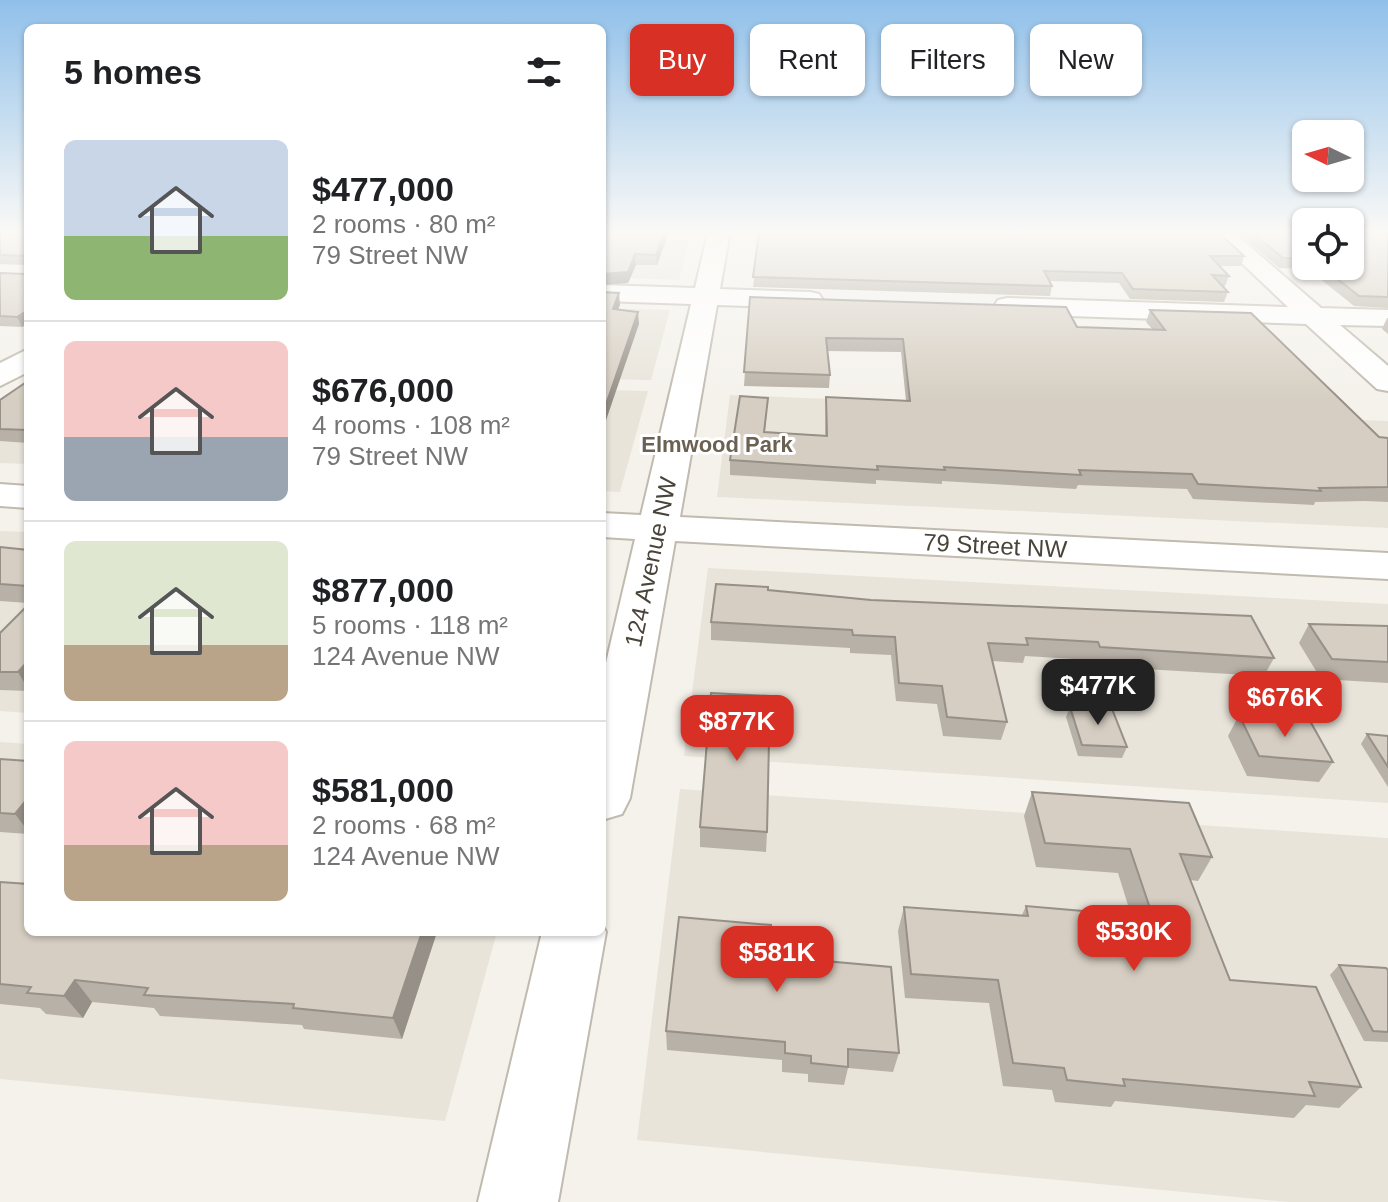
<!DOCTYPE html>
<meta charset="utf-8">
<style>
body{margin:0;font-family:Arial,sans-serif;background:#f6f6f6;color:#202124;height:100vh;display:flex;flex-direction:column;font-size:30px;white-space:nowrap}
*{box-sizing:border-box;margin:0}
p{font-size:26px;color:#757577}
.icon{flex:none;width:44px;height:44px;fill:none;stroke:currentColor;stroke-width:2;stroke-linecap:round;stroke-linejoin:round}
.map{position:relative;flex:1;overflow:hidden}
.panel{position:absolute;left:24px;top:24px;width:582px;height:912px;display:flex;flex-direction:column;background:#fff;border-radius:12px;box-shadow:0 2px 6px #0004}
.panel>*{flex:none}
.hud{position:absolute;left:630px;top:24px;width:638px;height:72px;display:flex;gap:16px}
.needle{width:52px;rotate:275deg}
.controls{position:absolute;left:1292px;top:120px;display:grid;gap:16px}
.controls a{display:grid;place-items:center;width:72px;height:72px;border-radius:12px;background:#fff;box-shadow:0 2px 6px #0004;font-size:40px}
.price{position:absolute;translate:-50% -68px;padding:0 18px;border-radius:16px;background:#d93025;color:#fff;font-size:26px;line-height:52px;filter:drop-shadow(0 2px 4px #0008)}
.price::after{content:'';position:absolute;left:50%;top:48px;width:24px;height:18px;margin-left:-12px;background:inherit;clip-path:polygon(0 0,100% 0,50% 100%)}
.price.on{background:#222;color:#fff}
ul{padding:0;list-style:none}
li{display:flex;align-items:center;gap:24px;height:200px;padding:0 40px}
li+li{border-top:2px solid #e0e0e0}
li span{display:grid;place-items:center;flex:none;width:224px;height:160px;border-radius:12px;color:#555}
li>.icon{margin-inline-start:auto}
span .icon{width:96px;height:96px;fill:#fffc;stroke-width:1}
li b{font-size:34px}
h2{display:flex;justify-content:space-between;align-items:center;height:96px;padding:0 40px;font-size:34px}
.tag{padding:0 28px;border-radius:12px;background:#fff;box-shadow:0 2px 6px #0004;font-size:28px;line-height:72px}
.tag.on{background:#d93025;color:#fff}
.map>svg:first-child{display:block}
</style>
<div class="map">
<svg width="1388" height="1202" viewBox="0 0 1388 1202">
<rect width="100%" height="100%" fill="#f5f2ec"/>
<!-- residential -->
<path fill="#e8e4da" d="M602,238L690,240L679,280L602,277Z
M602,308L670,310L651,380L602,379Z
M28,386V464L0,463V406Z
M602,390L648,391L620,492L602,491Z
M730,395L1388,421V528L717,497Z
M0,531L28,532V713L0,711Z
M708,568L1388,604V803L684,756Z
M0,742L28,744V932H497L445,1121L0,1079Z
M680,789L1388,838V1202H1288L637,1140Z"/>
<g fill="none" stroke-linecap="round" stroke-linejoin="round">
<defs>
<path id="minor" d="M708,232H730L720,289L810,292L819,294L823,300L819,306L810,308L717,305L680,517L1388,553V579L675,541L630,798L622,814L602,820V680L635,539L602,537V513L641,515L691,304L602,301V285L695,288Z
M1209,232H1233L1321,308L1388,310V326L1340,325L1388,366V391L1377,389L1306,324L1007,314L998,312L994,306L998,300L1007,298L1288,307Z
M28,349V372L0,386V363Z
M0,484L28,486V508L0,506Z
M602,924L606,932L558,1202H478L542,932H602Z"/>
</defs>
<!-- minor casing -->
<use href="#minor" stroke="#c0baaf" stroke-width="4"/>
<!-- minor -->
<use href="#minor" fill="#fff" fill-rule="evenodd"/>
</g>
<!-- wall -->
<path fill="#b8b1a7" d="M0,232H28V323L22,327L0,326V273L26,274V265L0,264Z
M602,232H669L657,265H636L628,283L602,285Z
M759,232L1244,256L1241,266H1219L1229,276L1225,286H1222L1228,292L1224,302L1130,299L1119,283L1050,281L1052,286L1050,296L753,287Z
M1237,232H1306V266H1350L1388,232V308L1354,306L1308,269L1279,268Z
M750,297L1077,327L1152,329L1146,322L1150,310L1379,437L1388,438V502L1365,501L1315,502L1314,505L1193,499L1187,489L1078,485L1076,489L942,481V484L876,480V484L730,475V460L768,398L765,432L825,435L826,397L906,401L901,352L827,351L830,375L829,388L744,386Z
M1387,318H1388V334L1382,329Z
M28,381V443L0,441V400Z
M0,547L28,550V603L0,601Z
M768,590L1274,658L1264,676L1093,666L1091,660L1025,656L1023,663L992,661L1007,722L1001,740L943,736L937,704L896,701L891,655L850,653V648L711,640V622Z
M28,605V691L0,690V633Z
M1309,624L1388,626V683L1321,679L1299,643Z
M1070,707L1127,747L1122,758L1078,756L1066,717Z
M1239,715L1333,762L1319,782L1247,776L1228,736Z
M1367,734L1388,736V787L1361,744Z
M0,759L28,761V834L0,832Z
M1032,792L1212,857L1198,881L1190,880L1230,980L1361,1087L1339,1108L1306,1105L1294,1118L1115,1101L1111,1107L1055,1102L1052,1090L1003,1086L989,1003L905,998L898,931L904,907L1022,915L1026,906L1088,930L1137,934L1118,873L1036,867L1024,816Z
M700,827L767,832L766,852L700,847Z
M0,882L28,932H437L402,1039L304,1029L302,1025L160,1016L154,1008L92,1002L83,1018L46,1014L40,1008L0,1004Z
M770,956L899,1053L893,1072L848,1068L844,1085L808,1082V1074L782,1072V1060L667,1050L666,1031Z
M1339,965L1388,970V1042L1364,1041L1330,975Z"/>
<!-- shaded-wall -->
<path fill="#969088" d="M665,232H669L657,265L656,255Z
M635,254L636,265L628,283L602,285V274Z
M619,293L620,305L613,321V309Z
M28,310V323L22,327L17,317Z
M638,312L639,324L602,432V416Z
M28,661V689L18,672Z
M28,798V831L15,814Z
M422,932H437L402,1039L393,1018Z
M75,980L92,1002L83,1018L64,996Z"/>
<!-- building -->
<path fill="#d6cec2" stroke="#969088" stroke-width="2" d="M0,232H28V310L17,317L0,316V273L26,274V256L0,255Z
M602,232H665L656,255L635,254L628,272L602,274Z
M759,232H1218L1244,256H1210L1229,276L1212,275L1228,292L1133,289L1122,273L1044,271L1052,286L753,277Z
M1251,232H1306V259L1283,258Z
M1350,232H1388V297L1359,296L1321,266H1350Z
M602,292L619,293L613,309L638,312L602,416Z
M750,297L1066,307L1077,327L1165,330L1150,310L1251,313L1379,437L1388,438V487L1319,488L1321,491L1198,484L1192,474L1079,470L1081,475L944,467L945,470L877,466L878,470L730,460L740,396L768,398L764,432L827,436L826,397L910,401L903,339L826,338L830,375L744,372Z
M28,381V430L0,429V400Z
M0,547L28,550V586L0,584Z
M716,584L768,587V590L871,600L1251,616L1274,658L1100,647L1098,642L1026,638L1028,645L988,643L1007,722L947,717L942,686L899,683L895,637L853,635L852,630L711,622Z
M28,605V661L18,672H0V633Z
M1309,624L1388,626V662L1332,659Z
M711,693L770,696L767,832L700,827Z
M1070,707L1112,709L1127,747L1082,745Z
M1239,715L1310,721L1333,762L1259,756Z
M1367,734L1388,736V767Z
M0,759L28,761V798L15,814L0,813Z
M1032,792L1189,803L1212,857L1180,854L1230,980L1316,987L1361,1087L1309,1082L1315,1096L1123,1079L1125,1086L1067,1080L1064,1068L1013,1063L998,980L911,974L904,907L1028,916L1026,906L1083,911L1088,930L1159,935L1130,849L1045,843Z
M0,882L28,884V932H422L393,1018L293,1008L294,1004L144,995L148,988L75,980L64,996L27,993L31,987L0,984Z
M679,917L771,925L770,956L891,967L899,1053L848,1049V1067L811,1063V1056L785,1053V1042L666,1031Z
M1339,965L1386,968L1388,970V1032L1373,1031Z"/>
<!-- sky -->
<linearGradient id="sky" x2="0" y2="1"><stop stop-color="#90c0ea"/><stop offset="0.58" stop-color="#faf9f6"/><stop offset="1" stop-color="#faf9f6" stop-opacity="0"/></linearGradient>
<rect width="1388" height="400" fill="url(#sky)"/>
<g text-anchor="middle" stroke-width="6" stroke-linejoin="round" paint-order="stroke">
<!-- far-neighbourhood labels -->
<g font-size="22" font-weight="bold" fill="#6b6152" stroke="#fff">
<text x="717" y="452">Elmwood Park</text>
</g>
<!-- street labels -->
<g font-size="24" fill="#49433a" stroke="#fff">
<text transform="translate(995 546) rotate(3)" y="8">79 Street NW</text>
<text transform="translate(651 562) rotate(-78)" y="8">124 Avenue NW</text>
</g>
</g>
</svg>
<div class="controls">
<a><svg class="needle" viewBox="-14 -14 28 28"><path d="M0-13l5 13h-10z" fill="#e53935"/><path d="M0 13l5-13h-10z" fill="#757577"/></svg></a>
<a><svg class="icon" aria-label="locate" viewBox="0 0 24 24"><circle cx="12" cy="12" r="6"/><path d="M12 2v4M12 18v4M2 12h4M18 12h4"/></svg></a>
</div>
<b class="price on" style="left:1098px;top:727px">$477K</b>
<b class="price" style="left:1285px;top:739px">$676K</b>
<b class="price" style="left:737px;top:763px">$877K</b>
<b class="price" style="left:1134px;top:973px">$530K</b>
<b class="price" style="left:777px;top:994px">$581K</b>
<div class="hud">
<a class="tag on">Buy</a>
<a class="tag">Rent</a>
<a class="tag">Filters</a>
<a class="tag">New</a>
</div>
<section class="panel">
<h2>5 homes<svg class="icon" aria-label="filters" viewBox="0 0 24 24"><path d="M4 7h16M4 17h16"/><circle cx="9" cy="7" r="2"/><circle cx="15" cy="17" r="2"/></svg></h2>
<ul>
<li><span style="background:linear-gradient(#c9d6e8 60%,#8fb573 0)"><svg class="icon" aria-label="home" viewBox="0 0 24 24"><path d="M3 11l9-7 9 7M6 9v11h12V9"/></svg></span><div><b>$477,000</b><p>2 rooms · 80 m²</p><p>79 Street NW</p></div></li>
<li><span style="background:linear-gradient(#f6c9c9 60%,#9aa5b1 0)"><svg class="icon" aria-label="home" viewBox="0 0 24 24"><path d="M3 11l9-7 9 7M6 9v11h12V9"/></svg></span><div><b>$676,000</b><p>4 rooms · 108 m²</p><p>79 Street NW</p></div></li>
<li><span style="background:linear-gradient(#dfe7d0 65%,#b9a48a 0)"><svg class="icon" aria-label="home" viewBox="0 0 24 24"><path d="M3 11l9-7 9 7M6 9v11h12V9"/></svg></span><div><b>$877,000</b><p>5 rooms · 118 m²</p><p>124 Avenue NW</p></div></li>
<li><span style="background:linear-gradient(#f6c9c9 65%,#b9a48a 0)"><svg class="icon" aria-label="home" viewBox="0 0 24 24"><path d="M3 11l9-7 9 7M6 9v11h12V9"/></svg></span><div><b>$581,000</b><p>2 rooms · 68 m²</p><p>124 Avenue NW</p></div></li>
</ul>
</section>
</div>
